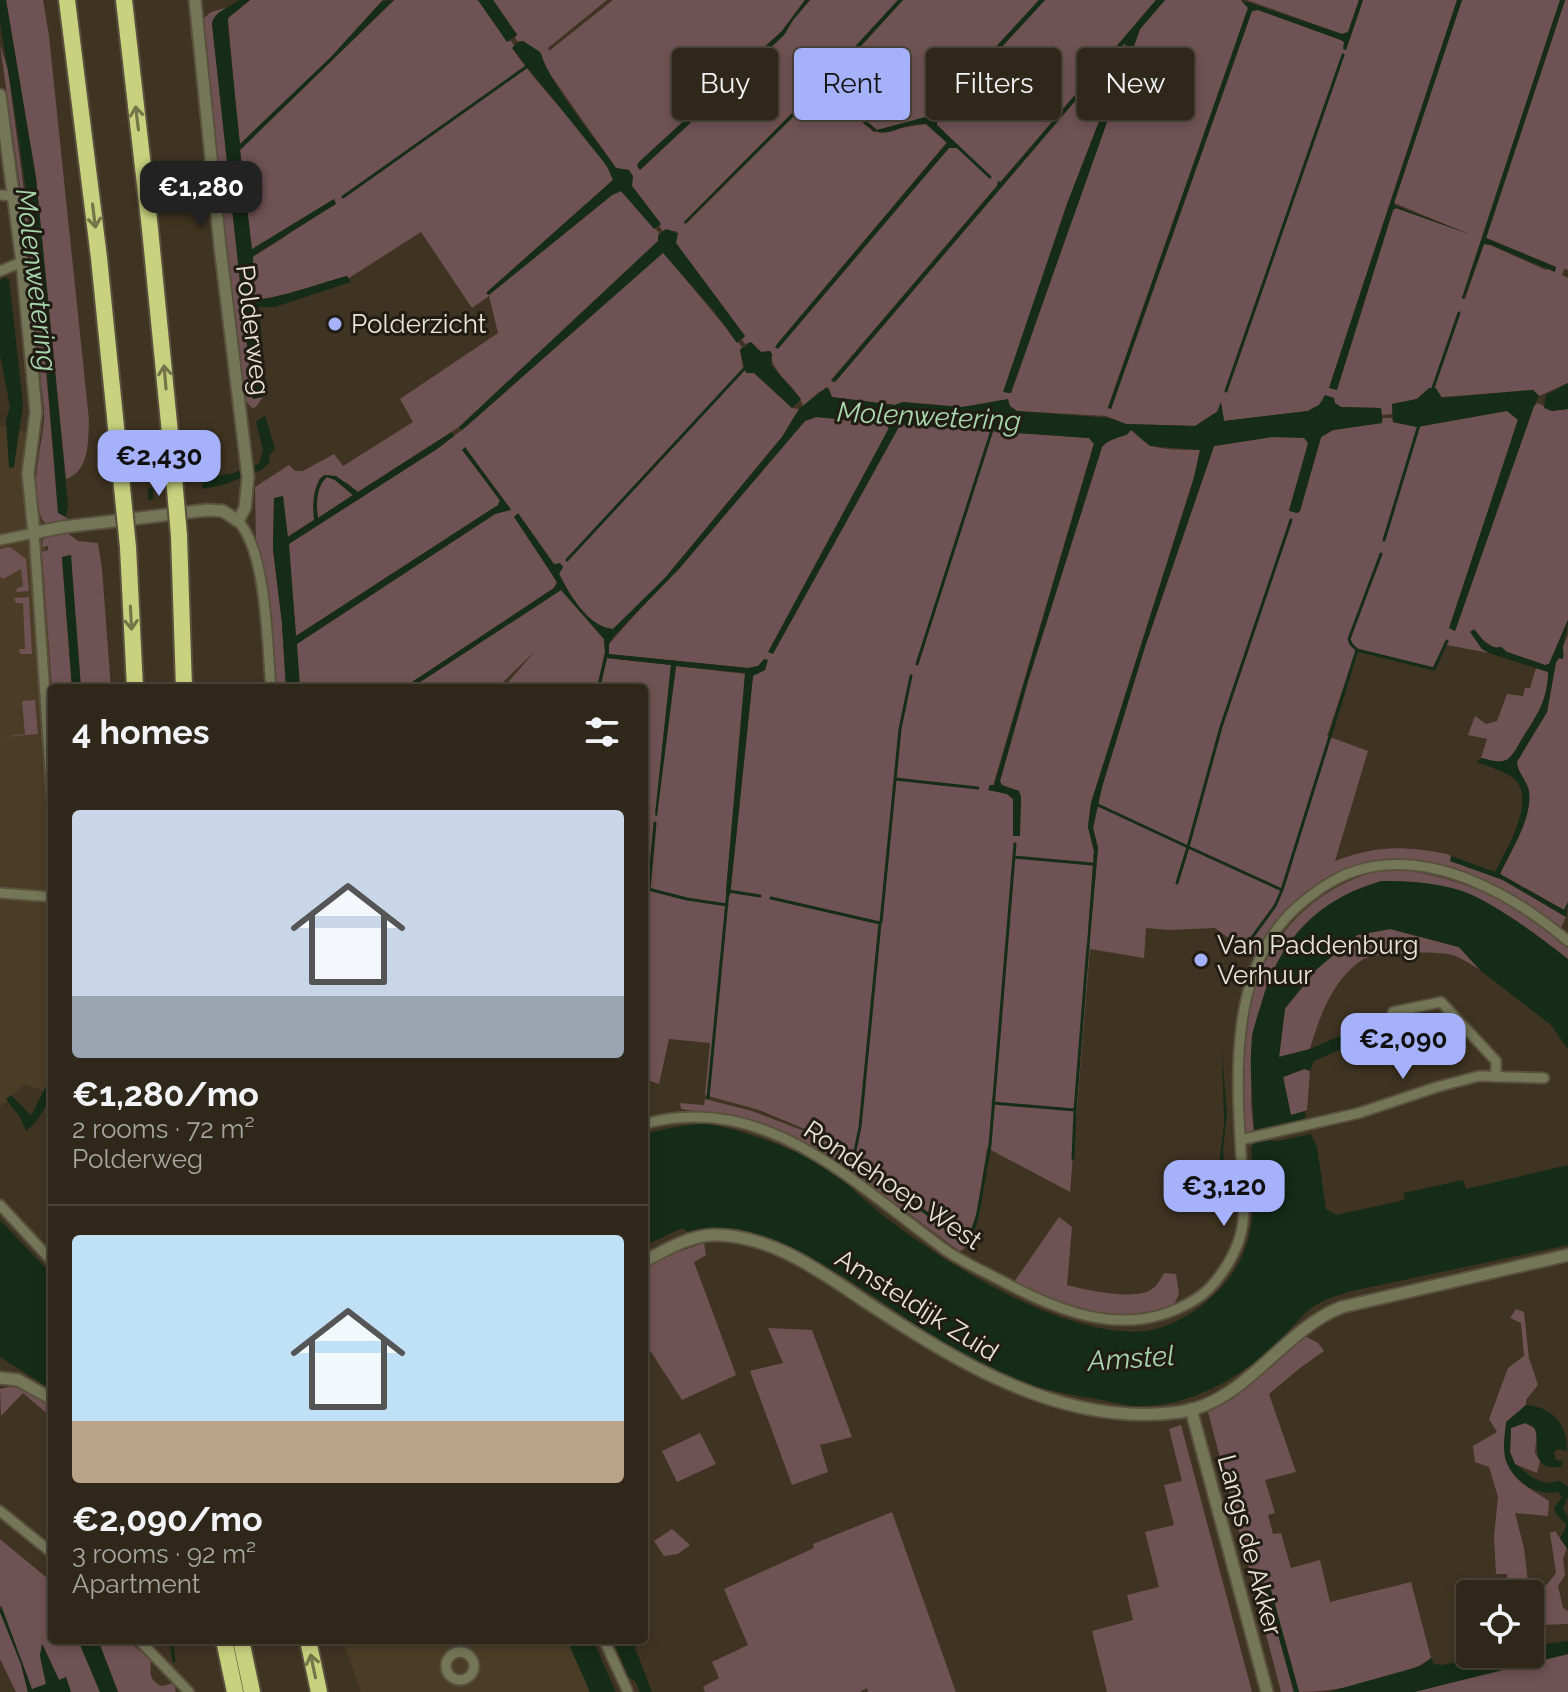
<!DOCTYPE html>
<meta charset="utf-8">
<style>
body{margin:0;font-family:Raleway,sans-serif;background:#372f22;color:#f1f3f6;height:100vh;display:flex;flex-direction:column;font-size:30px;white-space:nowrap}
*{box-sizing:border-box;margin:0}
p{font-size:26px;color:#a7a5a2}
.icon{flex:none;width:44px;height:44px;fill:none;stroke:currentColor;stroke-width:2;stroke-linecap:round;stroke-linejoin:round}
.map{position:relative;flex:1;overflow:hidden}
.sheet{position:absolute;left:48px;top:684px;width:600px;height:960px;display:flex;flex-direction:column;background:#2f2719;border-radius:8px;box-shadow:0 4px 12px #0003,0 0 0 2px #4a4438}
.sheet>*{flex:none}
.top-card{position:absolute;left:672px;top:48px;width:760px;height:72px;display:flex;gap:16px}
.tools{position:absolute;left:1456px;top:1580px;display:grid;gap:16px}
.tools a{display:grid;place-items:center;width:88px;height:88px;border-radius:8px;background:#2f2719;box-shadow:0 4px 12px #0003,0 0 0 2px #4a4438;font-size:40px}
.price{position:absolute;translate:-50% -68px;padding:0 18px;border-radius:16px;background:#a6b1fc;color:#111;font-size:26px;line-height:52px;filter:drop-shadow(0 2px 4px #0008)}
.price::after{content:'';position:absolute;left:50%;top:48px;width:24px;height:18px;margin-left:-12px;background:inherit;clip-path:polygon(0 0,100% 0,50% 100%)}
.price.on{background:#222;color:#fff}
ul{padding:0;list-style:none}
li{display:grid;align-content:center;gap:16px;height:424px;padding:0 24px}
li+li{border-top:2px solid #4a4438}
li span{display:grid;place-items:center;height:248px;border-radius:8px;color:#555}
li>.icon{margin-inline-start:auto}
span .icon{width:144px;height:144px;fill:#fffc;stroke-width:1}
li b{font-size:34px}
h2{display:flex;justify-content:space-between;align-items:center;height:96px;padding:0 24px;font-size:34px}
.chip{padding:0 28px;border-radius:8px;background:#2f2719;box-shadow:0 4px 12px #0003,0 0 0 2px #4a4438;font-size:28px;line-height:72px}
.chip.on{background:#a6b1fc;color:#111}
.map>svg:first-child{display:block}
</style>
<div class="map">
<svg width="1568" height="1692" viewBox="0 0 1568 1692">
<rect width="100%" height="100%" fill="#3f3421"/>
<!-- built -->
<path fill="#4b3d25" d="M0,425L26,432L39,495L45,542L52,692V1094L25,1084L0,1107Z
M342,1640H588L612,1692H361Z"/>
<!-- green -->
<path fill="#6f5253" d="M6,0H43L49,36L89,420C88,441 90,471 66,479L36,178Z
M250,0H383L331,57L239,145L228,18Z
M394,0H478L507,41H511L514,45L513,49C541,92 584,127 610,172L613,180L487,292L488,295L612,195L621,191L660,234L658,241L465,423L358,492L347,483L328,475L319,479L313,505L314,520L287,537L283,497L274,498L273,549L282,623L286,688H276L267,585L256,542L255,487L289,465L295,471H303L334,454L343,466L413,422L400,399L498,333L489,296L472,308L421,232L349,278L347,276C327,281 269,302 253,299V257L283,238L334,199L252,250L240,150Z
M493,0H607L548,48L549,51L613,0H805L782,31L638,163L640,170L784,35L793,20L810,0H898L817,88L684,222L686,224L827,83L903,0H1039L933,116L877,130L860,116L873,132L926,124L947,142L775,347L949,148H957L990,179L937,125V117L1045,0H1156L831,380L835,382L1123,44L1127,46L1126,52L1067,204L1004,392L1010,393L1140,29L1165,0H1241L1248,8L1108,407L1111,409L1252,11L1258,10L1341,40L1344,42L1346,50L1363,0H1457L1329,388L1337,389L1393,210L1396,208L1469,234L1394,203L1462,0H1560L1462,298L1465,299L1484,244L1490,245L1546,270L1556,267L1486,238L1565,0H1568V270L1564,269L1562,275L1568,278V383L1539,396L1533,390L1417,399L1393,404L1392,414L1382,415L1381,408L1341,407C1329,400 1318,405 1308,411L1224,421L1221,404L1218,411L1195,426L1126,424L1106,416L1017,411C1001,399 979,407 961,407C942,408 922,404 903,402L895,405L832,397L829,388L819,392L803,406C796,383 773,378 770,351L761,352L751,342L745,344L742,340L745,336L675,242L676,231H663L659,226L661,224L632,186L629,170L616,168L543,64L542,55L523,41L518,42L515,38L517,34Z
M1247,0H1359L1348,32L1342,34Z
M225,8L227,10L212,24L252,394L253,399L265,394L256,407L252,408L243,398L201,21L211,12Z
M0,45L8,70L43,335L58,513L66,517L67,521L45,523C26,499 42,447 44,420C45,408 42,395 41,383C38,349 34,317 34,284Z
M663,252L742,347L740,350L743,369L754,373L792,408L799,409L782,437L665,578L613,629C588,627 570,595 559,574L563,567L560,564L554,565L517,514L557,583L554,588L403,688H300L296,644L495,514L511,509L465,448L463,450L500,501L498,505L296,636L288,544L437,449L467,426Z
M1538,403L1552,411L1568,409V620L1549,664L1545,665L1507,652L1501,647L1495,648L1471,632L1482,649L1489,653L1447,645L1434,670L1356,650L1327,736L1368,751L1335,861C1379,845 1403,846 1447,854L1451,856V861L1503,880L1566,917L1560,930L1551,922L1427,863L1395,859L1356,866L1287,914L1265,938L1254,957L1215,928L1168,930L1146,928L1144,958L1090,949L1070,1192L987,1148L978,1208L967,1241C919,1209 873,1160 823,1136L966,1244L963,1250L959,1251L836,1159L788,1134L733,1117L681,1109L680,1103L704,1105L705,1099L752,1111L812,1134V1132L759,1110L705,1095L710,1043L669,1039L659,1084L644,1079V688H600L607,658L671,665L655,815L676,666L746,674L726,891L730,895L753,675L758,666L748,668L608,654L609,644L805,421L816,417L882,423L889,427L869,469L873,471L900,424L1089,438L1094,443L993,786L989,789L1007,794L1013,799V835L1019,836L1021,797L1019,791L1001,785L1000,781L1028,681L1102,447L1107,439L1127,435L1131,430L1136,432C1147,453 1178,449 1200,450L1194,477L1091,803L1088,827L1094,851L1087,946L1089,948L1098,848L1093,828L1102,787L1145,647L1214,446L1272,437H1304L1309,442L1289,510L1297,513L1300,511L1321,437L1333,430L1382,423L1383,418H1392L1393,422L1417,427L1507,410L1518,419L1450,628L1455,631L1534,406Z
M327,477L335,480L353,495L318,518C316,504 316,487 327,477Z
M66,532L78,541L98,543L102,569L111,688H81L70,555L62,558L72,688L52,689L42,552L48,550V546L42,547L43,539Z
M10,547L26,559L29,591L16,592L17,588L23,586L21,569L3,579L0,577V549Z
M561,590L604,639L605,652L597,688H503L535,651L497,688H411Z
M29,597L32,654H20L19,649H25L23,603H16L14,598Z
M1568,635V902L1564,910L1500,874C1513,847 1533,816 1526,785C1524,776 1517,772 1516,762L1547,712L1556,662L1559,658L1563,659V646Z
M1536,668L1548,672C1548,704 1528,738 1506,761L1496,762L1481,758L1487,739L1468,735L1475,716L1486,724L1497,721L1507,694L1523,696L1525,688H1530Z
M35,700L38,734L1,737L25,734L22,701Z
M1386,868C1450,873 1523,901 1568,948V959C1529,928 1485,897 1436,885L1269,978L1252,1035L1251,1104L1254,1133H1246C1244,1102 1240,1071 1243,1040C1253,953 1300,890 1386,868Z
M1390,929L1459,947L1480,970C1470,964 1458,955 1447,954C1432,951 1373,952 1362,960C1333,979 1319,1017 1310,1049L1279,1057L1285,1009L1317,969L1357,935Z
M1305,1069L1310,1071L1307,1110L1291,1116L1283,1077Z
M1059,1217L1072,1227L1067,1285C1086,1290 1136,1301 1152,1289C1158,1285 1161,1278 1164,1273L1176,1274L1179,1294L1172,1308C1113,1329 1067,1306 1014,1282Z
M704,1243L706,1255L694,1262L736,1375L682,1400L644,1341V1269L664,1257Z
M1516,1309L1524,1312L1529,1358L1538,1385L1526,1400V1405C1503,1424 1496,1455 1518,1478C1526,1488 1539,1494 1549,1501L1548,1516L1515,1513L1524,1548L1528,1582L1522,1594H1506L1507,1574H1496L1494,1536L1498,1497L1489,1467L1475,1462L1473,1446L1497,1432L1489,1419L1508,1368L1524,1356L1521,1323L1510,1318Z
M768,1328L812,1330L852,1437L820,1445L828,1472L792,1485L750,1371L783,1363Z
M1305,1336L1318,1343L1324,1351L1300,1368L1269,1394L1296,1472L1265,1480L1275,1513L1268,1515L1273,1534L1281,1533L1291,1568L1320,1560L1330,1602L1411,1582L1431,1658C1403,1680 1334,1692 1299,1692L1268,1583L1264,1584L1294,1692H1281L1207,1408L1249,1383Z
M8,1387L22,1388L52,1406V1418L23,1393L1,1416L0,1389Z
M1525,1423L1537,1430L1535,1453L1540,1461L1537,1473L1515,1464L1510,1452L1511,1428Z
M1181,1425L1252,1692H1107L1092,1631L1133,1620L1127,1595L1159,1587L1145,1532L1174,1525L1164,1485L1182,1481L1169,1429Z
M700,1433L716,1464L677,1482L662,1451Z
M892,1512L956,1692H868L867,1688L859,1692H705L703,1687L719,1678L712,1662L748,1645L724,1589L814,1548L813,1544Z
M672,1529L690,1545L678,1554L664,1556L654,1541Z
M1555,1531L1567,1548L1563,1558L1565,1575L1558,1586L1563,1608L1568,1611V1624L1541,1625L1530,1617V1606L1556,1573L1550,1533Z
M0,1539L52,1582V1640H78L100,1692H71L66,1678L59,1680L43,1645L40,1656L46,1684L32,1690L0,1606Z
M0,1612L21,1664L28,1692H16L0,1659Z
M98,1640H127L151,1660C150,1673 149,1681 162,1686L174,1683L176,1692H118Z
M1568,1654V1692H1414Z"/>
<!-- water -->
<path fill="#152c18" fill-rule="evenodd" d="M0,0H6L36,178L68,505L66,517L58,513C47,350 29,186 0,24Z
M239,0H250L228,18V28L240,144L331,57L382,1L394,0L240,150L252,249L334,199L336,204L253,256L254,299C269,302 327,281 347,276L351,282L275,307H259L266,389L263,397L253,399L212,23C215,11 229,8 239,0Z
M478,0H493L517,35L507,42Z
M805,0H810L793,20L784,35L640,170L637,166L638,163L782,31Z
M898,0H903L827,83L685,224L684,222L817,88Z
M1039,0H1045L937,117V125L992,177L990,179L957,148H949L778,349L775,347L777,344L947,143L926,124C893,122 887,148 858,118L860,116L877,130L933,115Z
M1156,0H1165L1140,29L1011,393L1003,392L1067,204L1126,52L1127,46L1124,44L835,382L831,381L997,186L998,181L1001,182Z
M1241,0L1342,34L1348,32L1359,0H1363L1346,50L1343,49L1344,42L1341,40L1258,10L1252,11L1111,409L1108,408L1248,8Z
M1457,0H1462L1394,203L1396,206L1469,234L1396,208L1393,210L1337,390L1329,388Z
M1560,0H1565L1486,238L1556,267L1555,272L1491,245L1484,244L1464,299L1462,298Z
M523,41L540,52C554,91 592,133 616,168L629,170L633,176L632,186L661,224L654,229L621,191L612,195L489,295L486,293L613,180L607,166L512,48L518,42Z
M666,229L678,233L676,243L745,336L737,343L714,311L663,253L462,430L459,427L658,241V235Z
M5,277L9,279L23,404L14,467L9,468L6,420L10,407L0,354V280Z
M751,342L761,352L770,351L772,354L771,365L801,399L792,408L754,373H746L740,350Z
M1568,383V409L1552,411L1544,408L1546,395Z
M827,387L832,397L895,405L903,402L962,407L1008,399L1010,406L1017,411L1109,418L1126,424L1195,426L1217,412L1221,402L1224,421L1308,411L1319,405L1325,395L1334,398L1335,403L1341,407L1381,408L1382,423L1333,430L1321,437L1300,511L1297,513L1289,511L1308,443L1304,438L1272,437L1214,446L1145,647L1102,787L1093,828L1098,848L1089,949L1087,946L1094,851L1088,827L1091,803L1194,478L1200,450L1150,446L1131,430C1124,439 1112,436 1102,447L1028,681L1000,781L1002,785L1019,791L1021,797L1020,836H1013V799L1007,794L988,790L990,785H994L1094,444L1089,438L900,425L773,654L768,652L889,428L882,423L816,417L805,421L679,569L613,637L609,644V654L748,668L758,666L764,659L768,660L765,670L753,676L730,896L726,891L745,673L676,666L657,816L655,815L671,665L607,658L600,688H597L605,652L604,639L561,590L411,688H403L554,588L557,582L514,517L518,513L554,564L560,563L563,567L559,574C570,595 588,627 613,629L665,578L782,437L799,409Z
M1429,388H1436L1442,398L1533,390L1539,396L1534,406L1455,631L1449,628L1518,420L1507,411L1417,427L1393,422L1392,404L1417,399Z
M265,415L275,449L269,456L270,462L261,470L226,484L148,500V489L233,473L259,464L263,450L256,422Z
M452,432L454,436L437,449L289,544L296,636L498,505L500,500L462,450L465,447L511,510L495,514L297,644L300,688H286L282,623L273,549L274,498L283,496L288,537L314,520C313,506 312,485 324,475L336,476L358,492ZM327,477L335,480L353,495L318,518C316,504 316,486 327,477Z
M71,555L81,688H72L62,557Z
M1568,620C1568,631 1563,641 1563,648C1563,651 1564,655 1563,659L1559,658L1556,662L1547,712L1517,762C1518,774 1527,780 1529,791C1533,818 1511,850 1500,874L1564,910L1568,902L1566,917L1503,880L1450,861L1451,856L1495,872C1506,850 1539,797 1512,777C1501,770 1488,766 1476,762L1482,758C1491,760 1500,764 1508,759C1515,754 1518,744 1523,737C1536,717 1549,698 1548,672L1489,653L1482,649L1470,632L1474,629C1482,638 1488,650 1501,647L1507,652L1545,665L1549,664Z
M1381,881C1408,881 1435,882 1462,891C1494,902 1541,938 1568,959V1049L1551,1025L1480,970L1459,947L1390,929L1357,935L1317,969L1285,1008L1279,1057L1310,1049L1375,1021L1424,1009L1429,1023L1411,1028L1406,1024L1373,1035L1378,1050L1369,1053L1363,1039L1314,1061L1310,1071L1304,1069L1283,1077L1291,1115L1305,1111L1306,1120L1266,1132L1267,1140L1278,1141L1311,1134L1317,1147L1326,1209L1336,1215L1404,1200V1193L1463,1180L1466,1189L1568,1165V1245L1352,1291C1342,1294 1332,1297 1323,1301C1301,1311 1288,1335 1270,1350C1234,1380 1191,1405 1144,1406C1130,1407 1115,1403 1102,1400C1055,1392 1009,1384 969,1360C897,1318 773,1207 688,1232L682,1228L644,1246V1134C662,1130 685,1124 704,1124C727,1124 792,1149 813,1160C842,1176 867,1204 894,1224C954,1269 1069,1339 1146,1331C1166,1328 1190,1316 1206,1302C1258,1259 1256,1210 1251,1148L1254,1143C1255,1108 1248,1073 1252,1038C1254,1026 1258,1014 1262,1002C1279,940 1318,899 1381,881Z
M1222,1051L1227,1115L1223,1150L1227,1201L1223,1200L1220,1157L1224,1124Z
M48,1082H52C52,1100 40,1120 26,1131L20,1117L6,1099L11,1095L31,1116Z
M823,1136C874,1167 917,1208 967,1241L966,1244C917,1211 873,1170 823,1139Z
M0,1220L52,1275V1390L0,1357Z
M1526,1405C1552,1407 1568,1424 1567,1451L1557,1449L1554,1453L1556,1460L1563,1461L1561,1467C1525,1470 1544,1441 1533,1426L1525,1423L1511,1428L1510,1452L1515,1464L1533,1478L1546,1483L1560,1481L1568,1487V1497L1563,1508L1568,1517V1550L1560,1538L1567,1525L1556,1514L1554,1508L1562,1497L1558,1492C1535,1496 1514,1482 1506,1461C1502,1448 1505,1435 1506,1422Z
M1269,1582L1299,1692H1294L1264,1584Z
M1,1605L32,1689L46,1684L40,1655L42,1644L59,1680L66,1677L71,1692H28L21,1664L0,1612Z
M78,1640H98L118,1692H100Z
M567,1640H593L616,1692H590Z
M613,1640H632L652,1692H640L635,1681L628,1677Z
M1568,1641V1654L1414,1692H1328L1421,1666L1431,1658L1434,1664L1443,1665L1492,1654H1530V1646Z"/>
<!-- pier -->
<path fill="#3f3421" d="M202,474L203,493L154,503L152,484Z"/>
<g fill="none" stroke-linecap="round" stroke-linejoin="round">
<!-- stream -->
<path stroke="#152c18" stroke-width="3" d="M343,197L529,65
M1433,388L1459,313
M1226,391L1343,55
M1384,540L1419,425
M567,560L744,369
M1357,650L1351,644L1349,639L1381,554
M917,664L992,430
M895,779L978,788
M1098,805L1188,847L1221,727L1291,520
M1014,857L1092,864
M1177,883L1188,847L1282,890L1357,650L1434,669L1447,641
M644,888L687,899L727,905
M649,889L655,823
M771,898L880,923L860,1127L854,1156
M881,922L900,729L911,676
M1245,947L1275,906L1282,890
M708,1098L728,891L760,896
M993,1103L1075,1110L1073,1159
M1075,1110L1088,946
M972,1234L977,1218L990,1145L1015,844
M171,1640L174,1661"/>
<defs>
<path id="minor" d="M0,195L14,196
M0,271L22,262
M238,521C267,552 267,645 271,688
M0,540L34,533L52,799
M0,893L52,897
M1393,1012L1441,1002L1496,1061V1077
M644,1124C766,1090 857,1186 947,1251C963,1262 983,1271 1000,1280C1063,1313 1129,1341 1196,1299C1214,1288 1232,1261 1239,1240C1248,1213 1242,1182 1241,1154C1236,1071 1230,967 1297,907C1318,889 1339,874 1366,868C1438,852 1515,896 1568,941
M1240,1140L1359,1113L1437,1087L1479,1076L1544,1078
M0,1205L52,1261
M0,1511L52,1553
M139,1640L189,1692
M604,1640L628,1692
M446 1666a14 14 0 1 1 28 0a14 14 0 1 1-28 0Z"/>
<path id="tertiary" d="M0,95L22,262L36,412L28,473L34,533L63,527L207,510L223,511L238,521L245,508L248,477L220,246L195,0
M644,1261C665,1251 688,1236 712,1235C770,1234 820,1271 866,1302C959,1363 1063,1428 1180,1412C1246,1403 1282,1330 1342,1307L1568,1255
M0,1378L18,1380L52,1399
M1191,1409L1267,1692"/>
<path id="motorway" d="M67,0L99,258L120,467
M124,0L150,229L172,454
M179,536L184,688
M128,547L135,688
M224,1640L235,1692
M241,1640L252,1692
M308,1640L319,1692"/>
</defs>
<!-- minor casing -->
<use href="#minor" stroke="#5a503e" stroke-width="13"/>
<!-- tertiary casing -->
<use href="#tertiary" stroke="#5a503e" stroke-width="15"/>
<!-- motorway casing -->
<use href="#motorway" stroke="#5a503e" stroke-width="20"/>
<!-- minor -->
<use href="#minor" stroke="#737757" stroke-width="9"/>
<!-- tertiary -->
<use href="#tertiary" stroke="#737757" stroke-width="11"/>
<!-- motorway -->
<use href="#motorway" stroke="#c7d17e" stroke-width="16"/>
<defs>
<path id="motorway-bridge" d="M172,454L179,536
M120,467L128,547"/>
</defs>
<!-- motorway-bridge casing -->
<use href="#motorway-bridge" stroke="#5a503e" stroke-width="20" stroke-linecap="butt"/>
<!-- motorway-bridge -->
<use href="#motorway-bridge" stroke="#c7d17e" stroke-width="16"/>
</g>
<!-- one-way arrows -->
<defs><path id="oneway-shaft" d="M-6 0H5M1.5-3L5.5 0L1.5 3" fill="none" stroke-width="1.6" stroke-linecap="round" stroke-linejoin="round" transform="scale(2)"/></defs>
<g stroke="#747649">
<use href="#oneway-shaft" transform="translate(137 118) rotate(-97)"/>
<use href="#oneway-shaft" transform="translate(94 216) rotate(83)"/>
<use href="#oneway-shaft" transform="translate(165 377) rotate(-95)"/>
<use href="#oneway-shaft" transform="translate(131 618) rotate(87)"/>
<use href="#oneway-shaft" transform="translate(313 1666) rotate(-102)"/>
</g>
<!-- markers -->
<g fill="#a6b1fc" stroke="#211c14" stroke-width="3">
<circle cx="335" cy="324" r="8"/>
<circle cx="1201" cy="960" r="8"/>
</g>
<g text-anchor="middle" stroke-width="6" stroke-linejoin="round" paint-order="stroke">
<!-- poi labels -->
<g font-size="26" fill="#eae3d8" stroke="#211c14" text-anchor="start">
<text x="351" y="333">Polderzicht</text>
<text x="1217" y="954">Van Paddenburg<tspan x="1217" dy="30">Verhuur</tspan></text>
</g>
<!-- street labels -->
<g font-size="26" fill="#eae3d8" stroke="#211c14">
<text transform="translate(253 330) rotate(83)" y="9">Polderweg</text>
<text transform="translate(893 1185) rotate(34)" y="9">Rondehoep West</text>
<text transform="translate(917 1305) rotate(32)" y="9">Amsteldijk Zuid</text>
<text transform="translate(1250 1545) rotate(75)" y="9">Langs de Akker</text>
</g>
<!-- water labels -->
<g font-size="28" font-style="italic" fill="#a7d6ab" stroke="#211c14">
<text transform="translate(37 280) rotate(83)" y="10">Molenwetering</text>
<text transform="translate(929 416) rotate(3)" y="10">Molenwetering</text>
<text transform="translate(1131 1358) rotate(-4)" y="10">Amstel</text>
</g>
</g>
</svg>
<div class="tools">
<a><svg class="icon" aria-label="locate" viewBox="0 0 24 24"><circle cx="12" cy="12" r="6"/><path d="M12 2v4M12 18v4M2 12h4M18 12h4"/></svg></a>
</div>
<b class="price on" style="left:201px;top:229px">€1,280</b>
<b class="price" style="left:159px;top:498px">€2,430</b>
<b class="price" style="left:1403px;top:1081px">€2,090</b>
<b class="price" style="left:1224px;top:1228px">€3,120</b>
<div class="top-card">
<a class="chip">Buy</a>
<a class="chip on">Rent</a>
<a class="chip">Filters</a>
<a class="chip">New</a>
</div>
<section class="sheet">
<h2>4 homes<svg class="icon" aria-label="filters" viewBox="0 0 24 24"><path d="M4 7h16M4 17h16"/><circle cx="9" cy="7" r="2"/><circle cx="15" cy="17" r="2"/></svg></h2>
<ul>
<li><span style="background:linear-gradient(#c9d6e8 75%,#9aa5b1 0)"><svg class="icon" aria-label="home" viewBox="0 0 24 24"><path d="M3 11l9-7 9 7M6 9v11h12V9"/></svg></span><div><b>€1,280/mo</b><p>2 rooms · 72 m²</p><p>Polderweg</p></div></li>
<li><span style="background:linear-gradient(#bfe0f5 75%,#b9a48a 0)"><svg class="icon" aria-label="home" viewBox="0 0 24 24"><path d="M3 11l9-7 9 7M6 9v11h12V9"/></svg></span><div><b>€2,090/mo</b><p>3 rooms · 92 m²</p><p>Apartment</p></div></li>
</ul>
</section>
</div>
